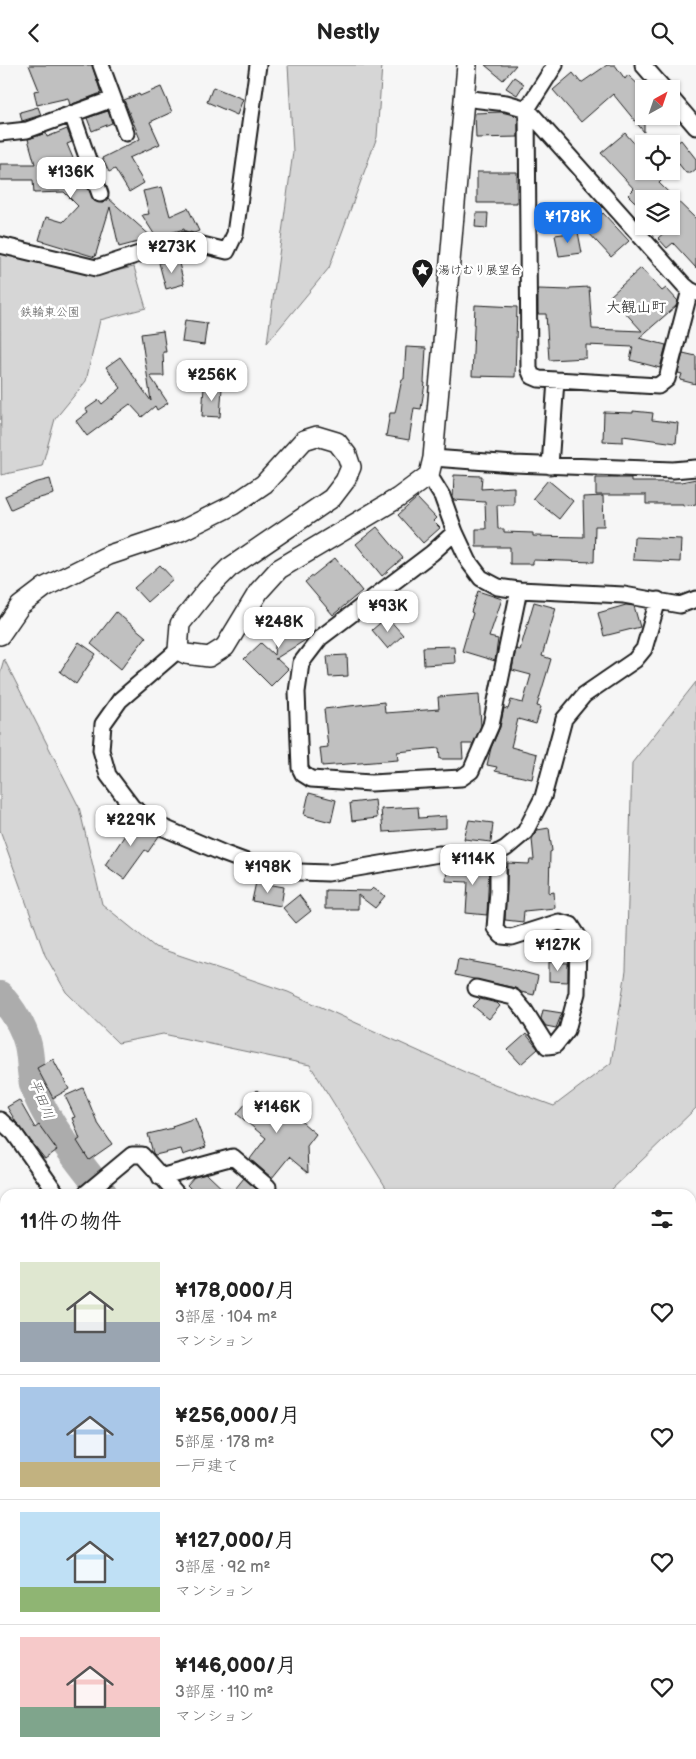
<!DOCTYPE html>
<html lang="ja">
<meta charset="utf-8">
<style>
body{margin:0;font-family:"Balsamiq Sans","Klee One",sans-serif;background:#f2f2f2;color:#222;height:100vh;display:flex;flex-direction:column;font-size:19px;white-space:nowrap}
*{box-sizing:border-box;margin:0}
p{font-size:16px;color:#767676}
.icon{flex:none;width:28px;height:28px;fill:none;stroke:currentColor;stroke-width:2;stroke-linecap:round;stroke-linejoin:round}
.map{position:relative;flex:1;overflow:hidden}
.drawer{position:absolute;left:0px;top:1124px;width:696px;height:571px;display:flex;flex-direction:column;background:#fff;border-radius:15px 15px 0 0;box-shadow:0 1px 4px #0004}
.drawer>*{flex:none}
.needle{width:32px;rotate:40deg}
.controls{position:absolute;left:635px;top:15px;display:grid;gap:10px}
.controls a{display:grid;place-items:center;width:45px;height:45px;border-radius:0px;background:#fff;box-shadow:0 1px 4px #0004;font-size:25px}
.price{position:absolute;translate:-50% -42px;padding:0 11px;border-radius:10px;background:#fff;color:#222;font-size:16px;line-height:32px;filter:drop-shadow(0 1px 2px #0008)}
.price::after{content:'';position:absolute;left:50%;top:30px;width:15px;height:11px;margin-left:-8px;background:inherit;clip-path:polygon(0 0,100% 0,50% 100%)}
.price.on{background:#1a73e8;color:#fff}
ul{padding:0;list-style:none}
li{display:flex;align-items:center;gap:15px;height:125px;padding:0 20px}
li+li{border-top:1px solid #e0e0e0}
li span{display:grid;place-items:center;flex:none;width:140px;height:100px;border-radius:0px;color:#555}
li>.icon{margin-inline-start:auto}
span .icon{width:60px;height:60px;fill:#fffc;stroke-width:1}
li b{font-size:21px}
h2{display:flex;justify-content:space-between;align-items:center;height:60px;padding:0 20px;font-size:21px}
header{display:flex;justify-content:space-between;align-items:center;height:65px;padding:0 20px;background:#fff;font-size:22px;font-weight:800}
.map>svg:first-child{display:block}
</style>
<header><svg class="icon" aria-label="back" viewBox="0 0 24 24"><path d="M15 5l-7 7 7 7"/></svg>Nestly<svg class="icon" aria-label="search" viewBox="0 0 24 24"><circle cx="10" cy="10" r="6"/><path d="M15 15l6 6"/></svg></header>
<div class="map">
<svg width="696" height="1694" viewBox="0 0 696 1694">
<rect width="100%" height="100%" fill="#f6f6f6"/>
<filter id="ink" filterUnits="userSpaceOnUse"><feTurbulence type="fractalNoise" baseFrequency=".02" numOctaves="2"/><feDisplacementMap in="SourceGraphic" scale="10" xChannelSelector="R" yChannelSelector="G"/><feConvolveMatrix kernelMatrix="1 2 1 2 8 2 1 2 1" color-interpolation-filters="sRGB"/></filter>
<g filter="url(#ink)">
<!-- green -->
<path fill="#d6d6d6" stroke="#797979" d="M288,0H382L377,72L329,203L267,278L293,87Z
M0,181L102,209L134,202L146,243L100,255L86,316L55,354L42,401L1,410Z
M4,594L79,742L102,839L155,882L288,927L478,1013L554,1041L611,998L626,906L632,698L696,617V1043L607,1129H390L310,1000L163,969L118,978L66,927L45,890L0,765V608Z"/>
<g fill="none" stroke-linecap="round" stroke-linejoin="round">
<!-- river -->
<path stroke="#acacac" stroke-width="28" d="M0,930C12,944 24,962 28,980C31,993 30,1006 33,1019C42,1053 82,1101 104,1129
M691,1318L696,1316"/>
</g>
<!-- building -->
<path fill="#c0c0c0" stroke="#1c1c1c" d="M29,0H92L101,28L70,40L68,33L37,40L34,26L39,25Z
M485,0H516L503,15Z
M607,0H615L625,14L628,10L644,25V67L613,29L581,57L553,25L573,8L581,18Z
M514,12L524,19L517,30L506,23Z
M161,22L172,47L150,57L160,79L129,93L144,118L129,127L115,104L109,107L102,93L140,74L124,35L139,29L140,31Z
M213,22L243,34L237,50L207,37Z
M38,42L41,50L22,56L20,47Z
M108,46L112,58L92,66L87,53Z
M501,47L518,51V72L476,73L475,48Z
M67,64L72,77L67,79L75,98L65,102L89,125L94,136L103,138L108,133L153,173L119,182L110,142L95,192L39,175L46,152L63,157L78,141L64,127L34,128L33,115H0V99H35L28,74L46,68L47,72Z
M625,68L640,85L637,88L644,95V106H671L659,118L696,154V203L673,178L667,183L658,173L665,167L659,161H671V134H644V141L634,136L628,130L634,124L601,88Z
M681,75L696,94V104L691,108H686L671,89V82Z
M477,107H517V138H477Z
M162,122L170,151L188,143L199,166L194,168L185,166L184,164L156,172L142,150L149,149L143,126Z
M476,148H488L487,163L475,162Z
M603,148L629,176L611,192L586,165Z
M578,167L582,188L559,191L555,170Z
M178,194L184,219L166,224L159,198Z
M641,203L662,226L666,223L678,236L676,241L639,273L666,280L660,303L630,295L633,282L586,280V293L549,295L546,249H538V224L570,225V223L589,222L592,264L642,266L610,231Z
M475,240L517,242L515,312L472,311Z
M185,255L207,258L204,280L182,277Z
M163,266L166,287H163L164,311H150L168,338L157,345L155,341L142,352L130,339L87,371L76,356L88,347L86,344L99,335L102,339L121,323L106,302L120,292L151,336L141,269Z
M406,282L426,283L424,318H425L421,344L414,343L409,375L386,371L390,348H395L402,314H404Z
M683,288L696,291V319L680,315L682,309L678,308Z
M204,322L222,323L220,352L202,351Z
M633,346L653,348L652,355L678,358L676,378L623,371V377L603,376L604,347L633,348Z
M454,410L482,411L481,424L514,422V440H497L498,464H504V467L533,468V471L584,472L583,432L603,431L604,461H595L594,497L533,495V499H510V482H476V464H486L485,437L453,435Z
M596,413H631V417H681L696,414V439L683,441V439H646V430H596Z
M50,414L54,429L29,436L11,444L5,431L34,418Z
M548,415L573,436L559,454L533,433Z
M417,433L436,453L433,456L440,463L423,478L398,450Z
M377,462L403,493L382,511L356,479Z
M634,472L681,474L680,497L633,495Z
M335,493L362,526L333,550L305,517Z
M160,500L173,514L147,537L134,523Z
M478,526L502,534L489,572L498,574L495,596L462,586L473,548L471,547Z
M534,537L556,543L542,591L551,594L537,641L541,642L536,659L518,654L511,682L537,689L532,714L495,706L497,702L487,700L491,683L500,662L504,643L508,644L511,635L523,638L531,610L512,605L516,584L520,585Z
M626,540L634,541L640,562L604,571L598,548Z
M116,547L146,572L121,604L91,579Z
M295,548L308,559L307,574L275,594H277L288,604L271,621L244,594L261,578L274,590L278,556Z
M387,552L403,570L388,584L372,565Z
M79,577L96,589L76,619L60,607Z
M454,581L455,598L424,600L423,582Z
M347,590L348,611L329,612L327,591Z
M479,629L481,661L473,679H462L463,694H440L439,683L397,687L398,695L322,701L320,683L328,682L324,644L384,637L385,648L439,644L438,632Z
M309,728L336,735L331,757L304,750Z
M375,735L377,753L352,756L350,738Z
M418,742L419,753L446,751V763L383,767L381,744Z
M131,752L159,771L148,787L145,785L124,814L105,800L125,770L120,766Z
M469,755L493,758L491,777L464,774Z
M549,763L552,786L550,787L549,828L554,827L555,843L524,846L523,857L505,855L508,798L529,799L530,795H534L532,774L537,765Z
M470,800L489,802L487,850L466,848L468,817L446,816L447,801L470,802Z
M256,817L284,822L281,841L252,836Z
M373,823L385,831L375,843L358,830V844H325V825L370,826Z
M299,830L311,846L296,858L283,843Z
M458,894L507,903L538,911L534,930L521,927L515,923L455,910Z
M549,897L568,898V917L549,916Z
M480,934L497,938L500,941L489,954L473,941Z
M543,945L562,948L556,963L546,961L541,954Z
M526,969L538,984L521,999L508,985Z
M53,994L69,1024L53,1033L37,1003Z
M83,1023L97,1057L112,1079L89,1095L77,1076L80,1074L72,1053L75,1052L65,1031Z
M257,1025L266,1033L269,1029L316,1069L307,1081L308,1108L289,1092L272,1113L250,1094L266,1073L237,1049Z
M19,1035L35,1063L39,1060L57,1085L45,1094L16,1057L7,1042Z
M195,1053L206,1082L183,1090L181,1084L155,1090L153,1088L148,1069L173,1063L172,1061Z
M207,1109L228,1129H196L187,1120L194,1112Z
M244,1113L261,1128L260,1129H231Z"/>
<g fill="none" stroke-linecap="round" stroke-linejoin="round">
<defs>
<path id="minor" d="M101,0L126,68
M555,0L527,44L529,304L532,311L539,314L658,321L667,314L690,225
M643,0L664,24
M463,33L506,38L527,44L684,220L690,225L696,228
M671,33L696,62
M72,49L100,129
M0,68L27,65L113,34
M0,180L96,203L182,175L227,186L235,169L258,0
M433,393L514,399L673,405L696,403
M550,401L556,315
M429,410L442,431L455,467L469,497L481,513L498,522L519,525L624,530L680,540L696,534
M455,467L432,488L320,573L301,598L297,627L300,703L303,709L311,714L371,718L461,713L471,706L491,660L519,525
M178,585L120,635L103,659L101,685L108,710L132,742L157,760L225,789L271,806L328,808L439,789L490,792L506,783L525,767L543,732L564,654L584,630L635,595L644,584L658,535
M476,923L513,932L525,946L547,981L555,980L567,965L577,928L578,871L571,860L559,857L512,872L502,871L495,863L498,826V787
M0,1055L14,1068L57,1129
M160,1112L233,1092L268,1122
M85,1129L132,1090H142L177,1129
M691,1373L696,1371
M0,1459L5,1462
M229,1690L233,1694"/>
<path id="tertiary" d="M0,570L20,541L45,522L109,490L181,466L233,440L264,419L304,375L317,371L337,377L347,390L351,402L345,416L332,433L229,503L207,525L180,559L178,585L186,589L209,592L225,582L259,526L279,504L398,433L429,410L433,393L467,0
M421,1690L425,1694"/>
</defs>
<!-- minor casing -->
<use href="#minor" stroke="#1c1c1c" stroke-width="19"/>
<!-- tertiary casing -->
<use href="#tertiary" stroke="#1c1c1c" stroke-width="22"/>
<!-- minor -->
<use href="#minor" stroke="#fff" stroke-width="15"/>
<!-- tertiary -->
<use href="#tertiary" stroke="#fff" stroke-width="19"/>
</g>
</g>
<!-- icons -->
<defs>
<symbol id="sight-pin" viewBox="-11 -11 22 30"><path d="M0 17L-7.5 6A9.5 9.5 0 1 1 7.5 6Z" fill="#1c1c1c" stroke="#fff"/><path d="M0-6L1.8-2.2L6-1.7L2.9 1.2L3.7 5.4L0 3.3L-3.7 5.4L-2.9 1.2L-6-1.7L-1.8-2.2Z" fill="#fff"/></symbol>
</defs>
<g fill-rule="evenodd">
<use href="#sight-pin" x="410" y="192" width="25" height="34"/>
</g>
<g text-anchor="middle" stroke-width="5" stroke-linejoin="round" paint-order="stroke">
<!-- poi labels -->
<g font-size="12" fill="#1c1c1c" stroke="#fff" text-anchor="start">
<text x="438" y="209">湯けむり展望台</text>
</g>
<!-- park labels -->
<g font-size="12" fill="#5d5d5d" stroke="#fff">
<text x="50" y="251">鉄輪東公園</text>
</g>
<!-- water labels -->
<g font-size="14" font-style="italic" fill="#5d5d5d" stroke="#fff">
<text transform="translate(42 1034) rotate(67)" y="5">平田川</text>
</g>
<!-- quarter labels -->
<g font-size="15" fill="#1c1c1c" stroke="#fff">
<text x="636" y="247">大観山町</text>
</g>
</g>
</svg>
<div class="controls">
<a><svg class="needle" viewBox="-14 -14 28 28"><path d="M0-13l5 13h-10z" fill="#e53935"/><path d="M0 13l5-13h-10z" fill="#767676"/></svg></a>
<a><svg class="icon" aria-label="locate" viewBox="0 0 24 24"><circle cx="12" cy="12" r="6"/><path d="M12 2v4M12 18v4M2 12h4M18 12h4"/></svg></a>
<a><svg class="icon" aria-label="layers" viewBox="0 0 24 24"><path d="M12 4l9 5-9 5-9-5zM3 14l9 5 9-5"/></svg></a>
</div>
<b class="price" style="left:71px;top:134px">¥136K</b>
<b class="price on" style="left:568px;top:179px">¥178K</b>
<b class="price" style="left:172px;top:209px">¥273K</b>
<b class="price" style="left:212px;top:337px">¥256K</b>
<b class="price" style="left:388px;top:568px">¥93K</b>
<b class="price" style="left:279px;top:584px">¥248K</b>
<b class="price" style="left:131px;top:782px">¥229K</b>
<b class="price" style="left:473px;top:821px">¥114K</b>
<b class="price" style="left:268px;top:829px">¥198K</b>
<b class="price" style="left:558px;top:907px">¥127K</b>
<b class="price" style="left:277px;top:1069px">¥146K</b>
<section class="drawer">
<h2>11件の物件<svg class="icon" aria-label="filters" viewBox="0 0 24 24"><path d="M4 7h16M4 17h16"/><circle cx="9" cy="7" r="2"/><circle cx="15" cy="17" r="2"/></svg></h2>
<ul>
<li><span style="background:linear-gradient(#dfe7d0 60%,#9aa5b1 0)"><svg class="icon" aria-label="home" viewBox="0 0 24 24"><path d="M3 11l9-7 9 7M6 9v11h12V9"/></svg></span><div><b>¥178,000/月</b><p>3部屋 · 104 m²</p><p>マンション</p></div><svg class="icon" aria-label="heart" viewBox="0 0 24 24"><path d="M12 20l-8-8c-3-5 5-10 8-4 3-6 11-1 8 4z"/></svg></li>
<li><span style="background:linear-gradient(#a9c7e8 75%,#c2b280 0)"><svg class="icon" aria-label="home" viewBox="0 0 24 24"><path d="M3 11l9-7 9 7M6 9v11h12V9"/></svg></span><div><b>¥256,000/月</b><p>5部屋 · 178 m²</p><p>一戸建て</p></div><svg class="icon" aria-label="heart" viewBox="0 0 24 24"><path d="M12 20l-8-8c-3-5 5-10 8-4 3-6 11-1 8 4z"/></svg></li>
<li><span style="background:linear-gradient(#bfe0f5 75%,#8fb573 0)"><svg class="icon" aria-label="home" viewBox="0 0 24 24"><path d="M3 11l9-7 9 7M6 9v11h12V9"/></svg></span><div><b>¥127,000/月</b><p>3部屋 · 92 m²</p><p>マンション</p></div><svg class="icon" aria-label="heart" viewBox="0 0 24 24"><path d="M12 20l-8-8c-3-5 5-10 8-4 3-6 11-1 8 4z"/></svg></li>
<li><span style="background:linear-gradient(#f6c9c9 70%,#7fa58c 0)"><svg class="icon" aria-label="home" viewBox="0 0 24 24"><path d="M3 11l9-7 9 7M6 9v11h12V9"/></svg></span><div><b>¥146,000/月</b><p>3部屋 · 110 m²</p><p>マンション</p></div><svg class="icon" aria-label="heart" viewBox="0 0 24 24"><path d="M12 20l-8-8c-3-5 5-10 8-4 3-6 11-1 8 4z"/></svg></li>
</ul>
</section>
</div>
